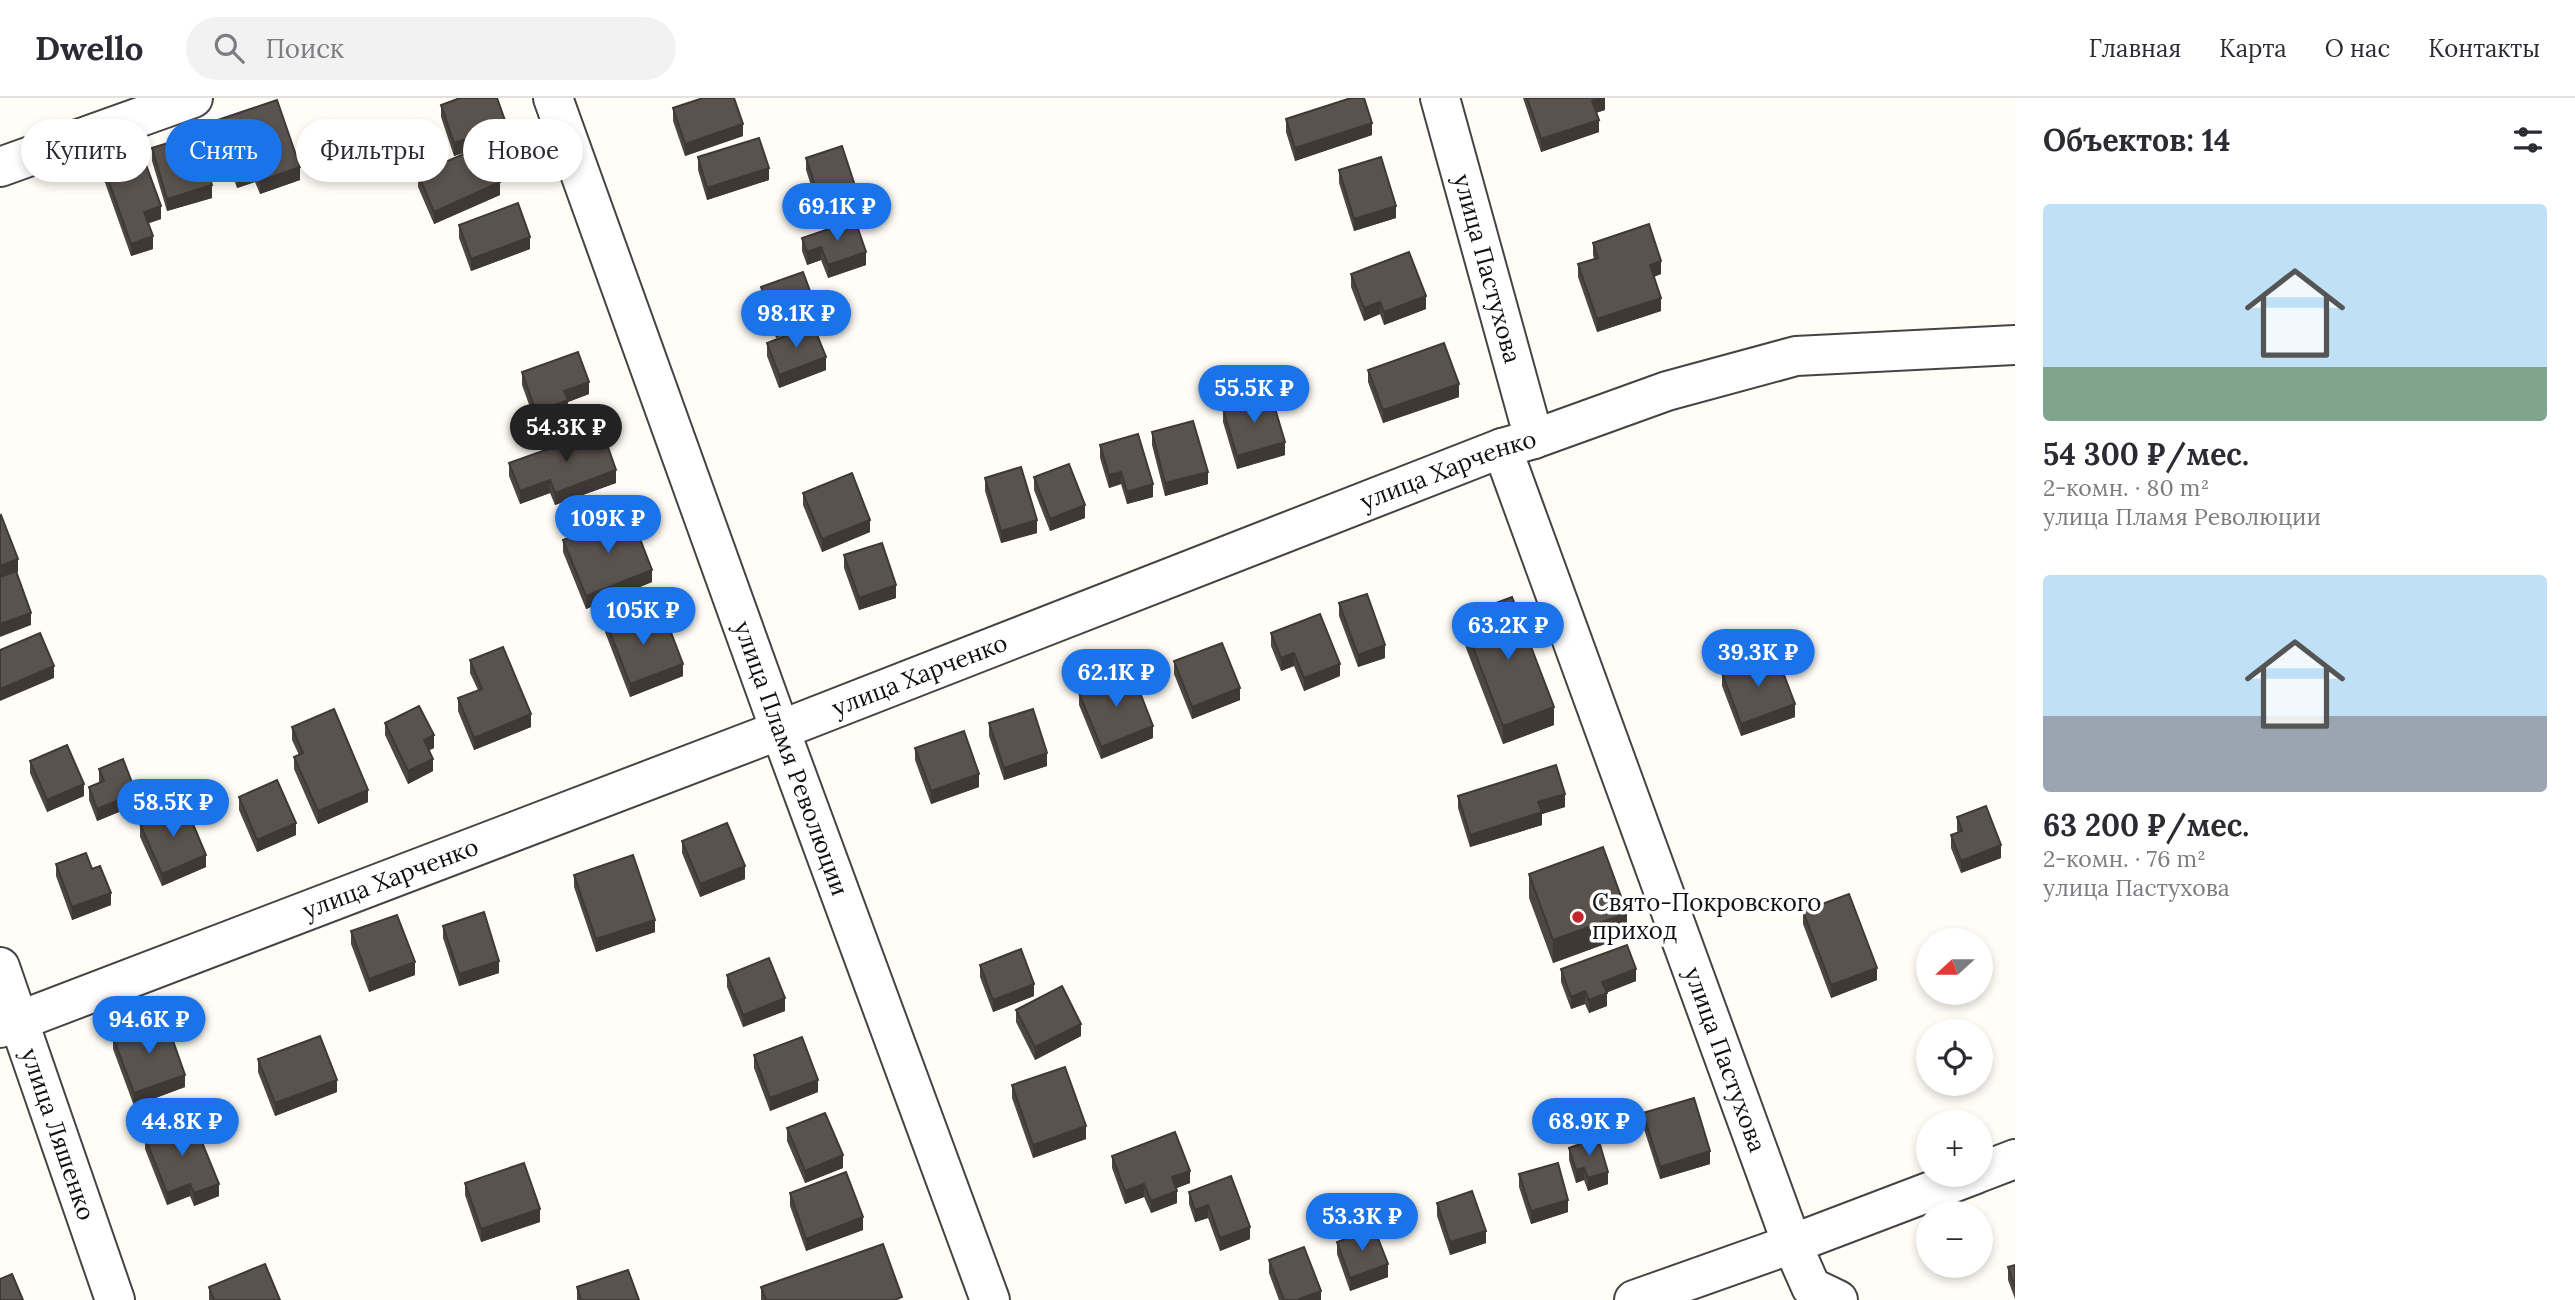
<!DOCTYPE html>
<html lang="ru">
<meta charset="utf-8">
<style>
body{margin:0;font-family:Lora,serif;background:#f2f2f3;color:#2b2b33;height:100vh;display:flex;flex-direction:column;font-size:26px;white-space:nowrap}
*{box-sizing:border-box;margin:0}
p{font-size:23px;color:#7c7c81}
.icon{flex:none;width:38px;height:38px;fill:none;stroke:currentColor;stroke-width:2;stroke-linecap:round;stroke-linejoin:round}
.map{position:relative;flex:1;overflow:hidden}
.side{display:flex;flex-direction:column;background:#fff;width:560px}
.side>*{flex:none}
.top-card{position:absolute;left:21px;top:21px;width:665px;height:63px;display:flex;gap:14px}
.needle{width:46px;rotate:249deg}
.buttons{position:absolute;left:1916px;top:830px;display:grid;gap:14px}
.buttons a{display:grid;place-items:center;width:77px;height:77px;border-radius:50%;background:#fff;box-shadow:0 4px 10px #0003;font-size:35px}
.price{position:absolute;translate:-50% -60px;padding:0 16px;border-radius:24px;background:#1a73e8;color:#fff;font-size:23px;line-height:46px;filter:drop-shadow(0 2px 4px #0008)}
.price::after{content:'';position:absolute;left:50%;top:42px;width:21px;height:16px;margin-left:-10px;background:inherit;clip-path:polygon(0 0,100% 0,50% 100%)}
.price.current{background:#222;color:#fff}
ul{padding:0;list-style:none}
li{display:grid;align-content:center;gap:14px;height:371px;padding:0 28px}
li span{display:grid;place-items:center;height:217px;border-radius:7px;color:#555}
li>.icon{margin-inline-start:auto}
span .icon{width:126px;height:126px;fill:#fffc;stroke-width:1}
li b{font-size:30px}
h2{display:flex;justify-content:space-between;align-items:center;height:84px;padding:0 28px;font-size:30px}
.chip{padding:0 24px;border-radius:32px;background:#fff;box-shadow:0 4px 10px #0003;font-size:24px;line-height:63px}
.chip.current{background:#1a73e8;color:#fff}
header{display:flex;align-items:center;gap:42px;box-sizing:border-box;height:98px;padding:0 35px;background:#fff;border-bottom:2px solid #e1e1e2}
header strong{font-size:33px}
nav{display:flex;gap:38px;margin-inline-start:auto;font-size:24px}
.search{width:490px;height:63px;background:#f2f2f3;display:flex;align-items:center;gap:18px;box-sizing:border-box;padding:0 24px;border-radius:38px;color:#7c7c81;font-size:26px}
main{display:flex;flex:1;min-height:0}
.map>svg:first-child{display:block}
</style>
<header>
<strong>Dwello</strong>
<div class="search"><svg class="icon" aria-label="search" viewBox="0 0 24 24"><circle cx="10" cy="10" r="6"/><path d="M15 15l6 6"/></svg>Поиск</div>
<nav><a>Главная</a><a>Карта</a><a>О нас</a><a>Контакты</a></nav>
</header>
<main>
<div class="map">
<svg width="2015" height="1202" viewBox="0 0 2015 1202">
<rect width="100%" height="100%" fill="#fffdf5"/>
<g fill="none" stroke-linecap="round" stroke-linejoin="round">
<defs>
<g id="minor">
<path id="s1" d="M553,0L780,632L990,1202"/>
<path id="s2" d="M1440,0L1534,341"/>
<path d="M0,69L193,0"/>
<path id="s3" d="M1502,350L1792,1146L1811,1189L1838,1202"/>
<path id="s4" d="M0,869L115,1202"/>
<path id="s5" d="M0,930L780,632L1502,350L1534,341L1667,293L1796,258L2015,247"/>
<path d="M1981,1074L2015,1061"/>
<path d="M1634,1202L1792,1146L1976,1076"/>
</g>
</defs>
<!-- minor casing -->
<use href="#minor" stroke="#444" stroke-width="42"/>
<!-- minor -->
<use href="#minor" stroke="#fff" stroke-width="38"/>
</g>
<!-- wall -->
<path fill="#4d4742" d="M1523,0H1605V12L1596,15L1599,34L1541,54Z
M441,7L507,40L484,48L500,97L434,126L418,89V76L478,50L454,58L441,19Z
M673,10L743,38L685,58L673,23Z
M1286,21L1372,37L1295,63L1286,34Z
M218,22L300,82L260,96L255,84L237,90L218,35Z
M152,50L212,100L167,113L152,63Z
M698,59L769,82L707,102L698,72Z
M806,60L861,119L825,131L806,72Z
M103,67L161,121L148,125L153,151L131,158L103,79Z
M1339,72L1396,120L1354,133L1339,85Z
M459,127L530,151L471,173L459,140Z
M802,140L866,167L828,180L821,162L807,167L802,153Z
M1593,145L1661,176L1654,179L1661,213L1597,234L1578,179V166L1594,161L1593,157Z
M1351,176L1426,211L1384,227L1380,216L1364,223L1351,189Z
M761,189L817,224L776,240L761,202Z
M767,245L826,272L779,290L767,258Z
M1368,272L1459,299L1383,325L1368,284Z
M522,274L589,296L568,304V315L536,326L522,287Z
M1223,311L1285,357L1237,371L1223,324Z
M1152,334L1208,386L1165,398L1152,347Z
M1100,347L1153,399L1127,406L1121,386L1109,390L1100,360Z
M509,365L616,385L555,407L550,395L520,406L509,378Z
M1034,379L1085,420L1050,433L1034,392Z
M985,380L1037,435L1001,445L985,393Z
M803,395L870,434L822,454L803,407Z
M563,442L652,484L586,511L563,454Z
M844,457L896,500L859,512L844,470Z
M1339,505L1385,560L1358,569L1339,518Z
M1461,518L1554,627L1503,646L1461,537Z
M605,521L640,534L683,578L630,599L605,534Z
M1271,535L1340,578L1304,593L1294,568L1281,573L1271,548Z
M470,562L531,629L474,652L458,613V600L478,592L470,575Z
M1174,563L1240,602L1192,621L1174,576Z
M1722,575L1795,619L1741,638L1722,588Z
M1079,595L1153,640L1101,661L1079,607Z
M385,625L434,650L429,652L433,673L408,686L385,637Z
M989,625L1047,668L1004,682L989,638Z
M292,629L368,704L318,726L294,671V659L299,657L292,642Z
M915,650L979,689L931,706L915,662Z
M30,663L84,698L47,714L30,675Z
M99,671L136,707L97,723L89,702V689L99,685Z
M1458,698L1565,709L1542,716V727L1470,749L1458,710Z
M239,699L296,737L257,754L239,712Z
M1957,719L2001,760L1961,775L1951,750V737L1958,735L1957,732Z
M140,726L206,769L162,788L140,739Z
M682,743L745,781L700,799L682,755Z
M56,766L92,771L111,807L72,822L56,778Z
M1529,776L1627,838L1553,865L1529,800Z
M574,777L655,834L596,854L574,789Z
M1803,813L1877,882L1831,900L1803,826Z
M443,828L499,875L459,888L443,840Z
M351,833L415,877L369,894L351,846Z
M980,867L1034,898L993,914L980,879Z
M1561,871L1636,883L1606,895L1607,908L1589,915L1585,906L1571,911L1561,884Z
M727,877L785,913L743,929L727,889Z
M1016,912L1081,938L1035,962L1016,924Z
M113,939L185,989L134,1008L113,951Z
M754,957L818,994L770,1013L754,970Z
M258,961L337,994L275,1018L258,974Z
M1012,987L1086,1041L1033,1060L1012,1000Z
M1643,1015L1710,1066L1660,1081L1643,1028Z
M787,1030L843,1070L805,1085L787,1043Z
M145,1039L219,1098L194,1108L190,1098L167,1107L145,1051Z
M1569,1050L1608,1086L1588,1093L1584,1082L1576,1085L1569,1062Z
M1112,1058L1190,1085L1176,1090L1177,1105L1151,1115L1144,1099L1125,1106L1112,1070Z
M1519,1076L1568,1114L1531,1126L1519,1089Z
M1231,1078L1250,1141L1220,1153L1208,1120L1195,1124L1189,1106V1094Z
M465,1085L540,1124L481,1144L465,1097Z
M790,1095L863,1132L806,1153L790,1108Z
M1437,1105L1486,1145L1450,1157L1437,1118Z
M1337,1144L1388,1179L1350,1193L1337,1156Z
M1269,1162L1321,1202H1279L1269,1175Z
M2015,1167V1201L2008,1182V1169Z
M209,1189L280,1202H209Z
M577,1189L639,1202H577Z
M761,1189L902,1202H761Z"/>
<!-- shaded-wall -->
<path fill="#3f3936" d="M1603,0H1605V12L1592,16V3Z
M1599,22V34L1541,54V41Z
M1372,25V37L1295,63V50Z
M743,26V38L685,58V46Z
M507,28V40L454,58V45Z
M300,69V82L260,96V83Z
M769,70V82L707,102V90Z
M255,71V84L237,90V78Z
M500,84V97L434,126V114Z
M212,87V100L167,113V101Z
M861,106V119L825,131V118Z
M161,108V121L144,127V114Z
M1396,108V120L1354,133V121Z
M153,138V151L131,158V146Z
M530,139V151L471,173V161Z
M821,149V162L807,167V154Z
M866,154V167L828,180V167Z
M1661,163V176L1650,180V167Z
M1426,198V211L1384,227V214Z
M1661,200V213L1597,234V221Z
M1380,204V216L1364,223V210Z
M817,212V224L776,240V227Z
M826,259V272L779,290V277Z
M589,284V296L568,304V315L536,326V314L564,293Z
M1459,286V299L1383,325V312Z
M1285,344V357L1237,371V358Z
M616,372V385L555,407V395Z
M1121,374V386L1109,390V377Z
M1208,374V386L1165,398V385Z
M550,382V395L520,406V393Z
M1153,386V399L1127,406V394Z
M1085,407V420L1050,433V421Z
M870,422V434L822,454V441Z
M1037,422V435L1001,445V433Z
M18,461V474L0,481V468Z
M652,472V484L586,511V498Z
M896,487V500L859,512V500Z
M31,515V527L0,539V526Z
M1385,547V560L1358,569V557Z
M1294,555V568L1281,573V560Z
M683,566V578L630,599V586Z
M1340,566V578L1304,593V580Z
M54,568V580L0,603V591Z
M1240,590V602L1192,621V609Z
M1795,606V619L1741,638V626Z
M1554,609V627L1503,646V628Z
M531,616V629L474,652V640Z
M1153,628V640L1101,661V649Z
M434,637V650L424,655V642Z
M1047,655V668L1004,682V670Z
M433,661V673L408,686V673Z
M979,676V689L931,706V693Z
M84,686V698L47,714V702Z
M368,692V704L318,726V713Z
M136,695V707L97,723V711Z
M1565,696V709L1542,716V727L1470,749V737L1538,704Z
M296,725V737L257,754V742Z
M2001,747V760L1961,775V763Z
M206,757V769L162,788V776Z
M745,768V781L700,799V786Z
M111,795V807L72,822V809Z
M1627,815V838L1553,865V842Z
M655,822V834L596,854V841Z
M499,863V875L459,888V876Z
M415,864V877L369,894V881Z
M1877,870V882L1831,900V887Z
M1636,871V883L1602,896V884Z
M1034,886V898L993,914V902Z
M1585,893V906L1571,911V899Z
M1607,895V908L1589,915V902Z
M785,900V913L743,929V917Z
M1081,926V938L1035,962V949Z
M185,977V989L134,1008V995Z
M337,982V994L275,1018V1005Z
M818,982V994L770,1013V1000Z
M1086,1028V1041L1033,1060V1047Z
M1710,1053V1066L1660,1081V1069Z
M843,1057V1070L805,1085V1073Z
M1584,1070V1082L1576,1085V1072Z
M1190,1073V1085L1172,1092V1079Z
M1608,1074V1086L1588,1093V1080Z
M190,1086V1098L167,1107V1095Z
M219,1086V1098L194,1108V1095Z
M1144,1086V1099L1125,1106V1093Z
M1177,1093V1105L1151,1115V1103Z
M1568,1102V1114L1531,1126V1113Z
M1208,1107V1120L1195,1124V1112Z
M540,1111V1124L481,1144V1131Z
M863,1119V1132L806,1153V1141Z
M1250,1129V1141L1220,1153V1140Z
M1486,1133V1145L1450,1157V1144Z
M1388,1166V1179L1350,1193V1180Z
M1321,1193V1202H1297Z"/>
<!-- building -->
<path fill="#5a524d" stroke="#3f3936" stroke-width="2" d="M460,0H497L507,28L454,45L441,7Z
M703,0H734L743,26L685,46L673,10Z
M1351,0H1364L1372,25L1295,50L1286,21Z
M1527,0H1603L1592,3L1599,22L1541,41Z
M277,2L300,69L260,83L255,71L237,78L218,22Z
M197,36L212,87L167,101L152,50Z
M759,40L769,70L707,90L698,59Z
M484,47L500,84L434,114L418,76Z
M842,48L861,106L825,118L806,60Z
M141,53L161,108L144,114L153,138L131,146L103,67Z
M1381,59L1396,108L1354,121L1339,72Z
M518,105L530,139L471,161L459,127Z
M855,122L866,154L828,167L821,149L807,154L802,140Z
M1649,126L1661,163L1650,167L1661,200L1597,221L1578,166L1598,160L1593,145Z
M1409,154L1426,198L1384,214L1380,204L1364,210L1351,176Z
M803,174L817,212L776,227L761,189Z
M813,227L826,259L779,277L767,245Z
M1444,245L1459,286L1383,312L1368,272Z
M578,254L589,284L564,293L568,302L536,314L522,274Z
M1271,297L1285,344L1237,358L1223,311Z
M1193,323L1208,374L1165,385L1152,334Z
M602,332L616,372L555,395L550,382L520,393L509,365Z
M1138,336L1153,386L1127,394L1121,374L1109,377L1100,347Z
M1069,366L1085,407L1050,421L1034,379Z
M1021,369L1037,422L1001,433L985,380Z
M852,375L870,422L822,441L803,395Z
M630,415L652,472L586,498L563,442Z
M1,417L18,461L0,468V418Z
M882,445L896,487L859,500L844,457Z
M16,473L31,515L0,526V479Z
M1367,496L1385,547L1358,557L1339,505Z
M1512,499L1554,609L1503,628L1461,518Z
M631,511L640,534L667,524L683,566L630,586L605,521Z
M1320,516L1340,566L1304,580L1294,555L1281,560L1271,535Z
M40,535L54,568L0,591V552Z
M1222,545L1240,590L1192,609L1174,563Z
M503,549L531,616L474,640L458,600L482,591L470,562Z
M1776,556L1795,606L1741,626L1722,575Z
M1132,574L1153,628L1101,649L1079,595Z
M419,608L434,637L424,642L433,661L408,673L385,625Z
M334,611L368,692L318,713L294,659L303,655L292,629Z
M1033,611L1047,655L1004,670L989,625Z
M964,633L979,676L931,693L915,650Z
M67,647L84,686L47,702L30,663Z
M123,661L136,695L97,711L89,689L104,683L99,671Z
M1556,667L1565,696L1538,704L1542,714L1470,737L1458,698Z
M277,682L296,725L257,742L239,699Z
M185,707L206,757L162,776L140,726Z
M1986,708L2001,747L1961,763L1951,737L1962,733L1957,719Z
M727,725L745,768L700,786L682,743Z
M1603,749L1627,815L1553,842L1529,776Z
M86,755L92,771L100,768L111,795L72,809L56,766Z
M633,757L655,822L596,841L574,777Z
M1849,796L1877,870L1831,887L1803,813Z
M484,814L499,863L459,876L443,828Z
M397,817L415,864L369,881L351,833Z
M1627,847L1636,871L1602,884L1607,895L1589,902L1585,893L1571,899L1561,871Z
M1021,851L1034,886L993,902L980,867Z
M769,860L785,900L743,917L727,877Z
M1062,888L1081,926L1035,949L1016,912Z
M165,920L185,977L134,995L113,939Z
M320,938L337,982L275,1005L258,961Z
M802,939L818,982L770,1000L754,957Z
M1065,969L1086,1028L1033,1047L1012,987Z
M1694,1000L1710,1053L1660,1069L1643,1015Z
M825,1015L843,1057L805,1073L787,1030Z
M192,1020L219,1086L194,1095L190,1086L167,1095L145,1039Z
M1175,1034L1190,1073L1172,1079L1177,1093L1151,1103L1144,1086L1125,1093L1112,1058Z
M1598,1040L1608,1074L1588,1080L1584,1070L1576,1072L1569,1050Z
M524,1065L540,1111L481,1131L465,1085Z
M1558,1065L1568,1102L1531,1113L1519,1076Z
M846,1074L863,1119L806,1141L790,1095Z
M1231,1078L1250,1129L1220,1140L1208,1107L1195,1112L1189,1094Z
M1472,1093L1486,1133L1450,1144L1437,1105Z
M1374,1130L1388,1166L1350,1180L1337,1144Z
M883,1146L902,1199L894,1202H766L761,1189Z
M1304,1149L1321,1193L1297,1202H1284L1269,1162Z
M265,1166L280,1202H214L209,1189Z
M2015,1167V1189L2008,1169Z
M628,1172L639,1202H581L577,1189Z
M12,1176L23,1202H0V1181Z"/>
<!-- markers -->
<circle fill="#c4262e" stroke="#fff" stroke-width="2.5" cx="1578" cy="819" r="7"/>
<g text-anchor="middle" stroke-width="7" stroke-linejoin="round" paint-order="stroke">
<!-- street labels -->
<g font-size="24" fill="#111" stroke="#fff">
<text dy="8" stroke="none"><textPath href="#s2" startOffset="177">улица Пастухова</textPath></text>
<text dy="8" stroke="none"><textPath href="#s5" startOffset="1552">улица Харченко</textPath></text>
<text dy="8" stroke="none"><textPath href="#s5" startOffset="985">улица Харченко</textPath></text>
<text dy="8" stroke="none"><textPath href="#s1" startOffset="702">улица Пламя Революции</textPath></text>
<text dy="8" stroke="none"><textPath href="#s5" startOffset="418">улица Харченко</textPath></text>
<text dy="8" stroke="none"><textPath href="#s3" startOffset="651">улица Пастухова</textPath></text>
<text dy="8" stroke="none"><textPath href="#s4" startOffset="177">улица Ляшенко</textPath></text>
</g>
<!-- poi labels -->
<g font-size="24" fill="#111" stroke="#fff" text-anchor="start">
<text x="1592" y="813">Свято-Покровского<tspan x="1592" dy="28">приход</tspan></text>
</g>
</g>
</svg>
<div class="buttons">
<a><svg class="needle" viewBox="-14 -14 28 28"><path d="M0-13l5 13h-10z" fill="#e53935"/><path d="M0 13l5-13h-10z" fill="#7c7c81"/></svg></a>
<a><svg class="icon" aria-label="locate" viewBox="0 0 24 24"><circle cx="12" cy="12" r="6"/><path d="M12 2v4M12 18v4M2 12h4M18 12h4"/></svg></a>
<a>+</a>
<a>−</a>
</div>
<b class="price" style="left:837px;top:145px">69.1K ₽</b>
<b class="price" style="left:796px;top:252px">98.1K ₽</b>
<b class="price" style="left:1254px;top:327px">55.5K ₽</b>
<b class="price current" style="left:566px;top:366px">54.3K ₽</b>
<b class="price" style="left:608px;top:457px">109K ₽</b>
<b class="price" style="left:643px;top:549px">105K ₽</b>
<b class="price" style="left:1508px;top:564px">63.2K ₽</b>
<b class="price" style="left:1758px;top:591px">39.3K ₽</b>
<b class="price" style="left:1116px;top:611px">62.1K ₽</b>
<b class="price" style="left:173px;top:741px">58.5K ₽</b>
<b class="price" style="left:149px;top:958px">94.6K ₽</b>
<b class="price" style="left:182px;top:1060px">44.8K ₽</b>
<b class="price" style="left:1589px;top:1060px">68.9K ₽</b>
<b class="price" style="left:1362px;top:1155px">53.3K ₽</b>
<div class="top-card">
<a class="chip">Купить</a>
<a class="chip current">Снять</a>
<a class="chip">Фильтры</a>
<a class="chip">Новое</a>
</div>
</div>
<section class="side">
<h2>Объектов: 14<svg class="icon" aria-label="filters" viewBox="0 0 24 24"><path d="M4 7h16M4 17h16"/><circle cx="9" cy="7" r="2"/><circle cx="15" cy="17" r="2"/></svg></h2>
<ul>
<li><span style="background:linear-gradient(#bfe0f5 75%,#7fa58c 0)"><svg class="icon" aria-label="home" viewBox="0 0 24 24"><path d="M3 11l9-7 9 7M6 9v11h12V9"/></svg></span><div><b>54 300 ₽/мес.</b><p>2-комн. · 80 m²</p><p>улица Пламя Революции</p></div></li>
<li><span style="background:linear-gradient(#bfe0f5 65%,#9aa5b1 0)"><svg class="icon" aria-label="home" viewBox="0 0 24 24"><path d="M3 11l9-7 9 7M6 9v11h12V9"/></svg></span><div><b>63 200 ₽/мес.</b><p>2-комн. · 76 m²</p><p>улица Пастухова</p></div></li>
</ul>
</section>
</main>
